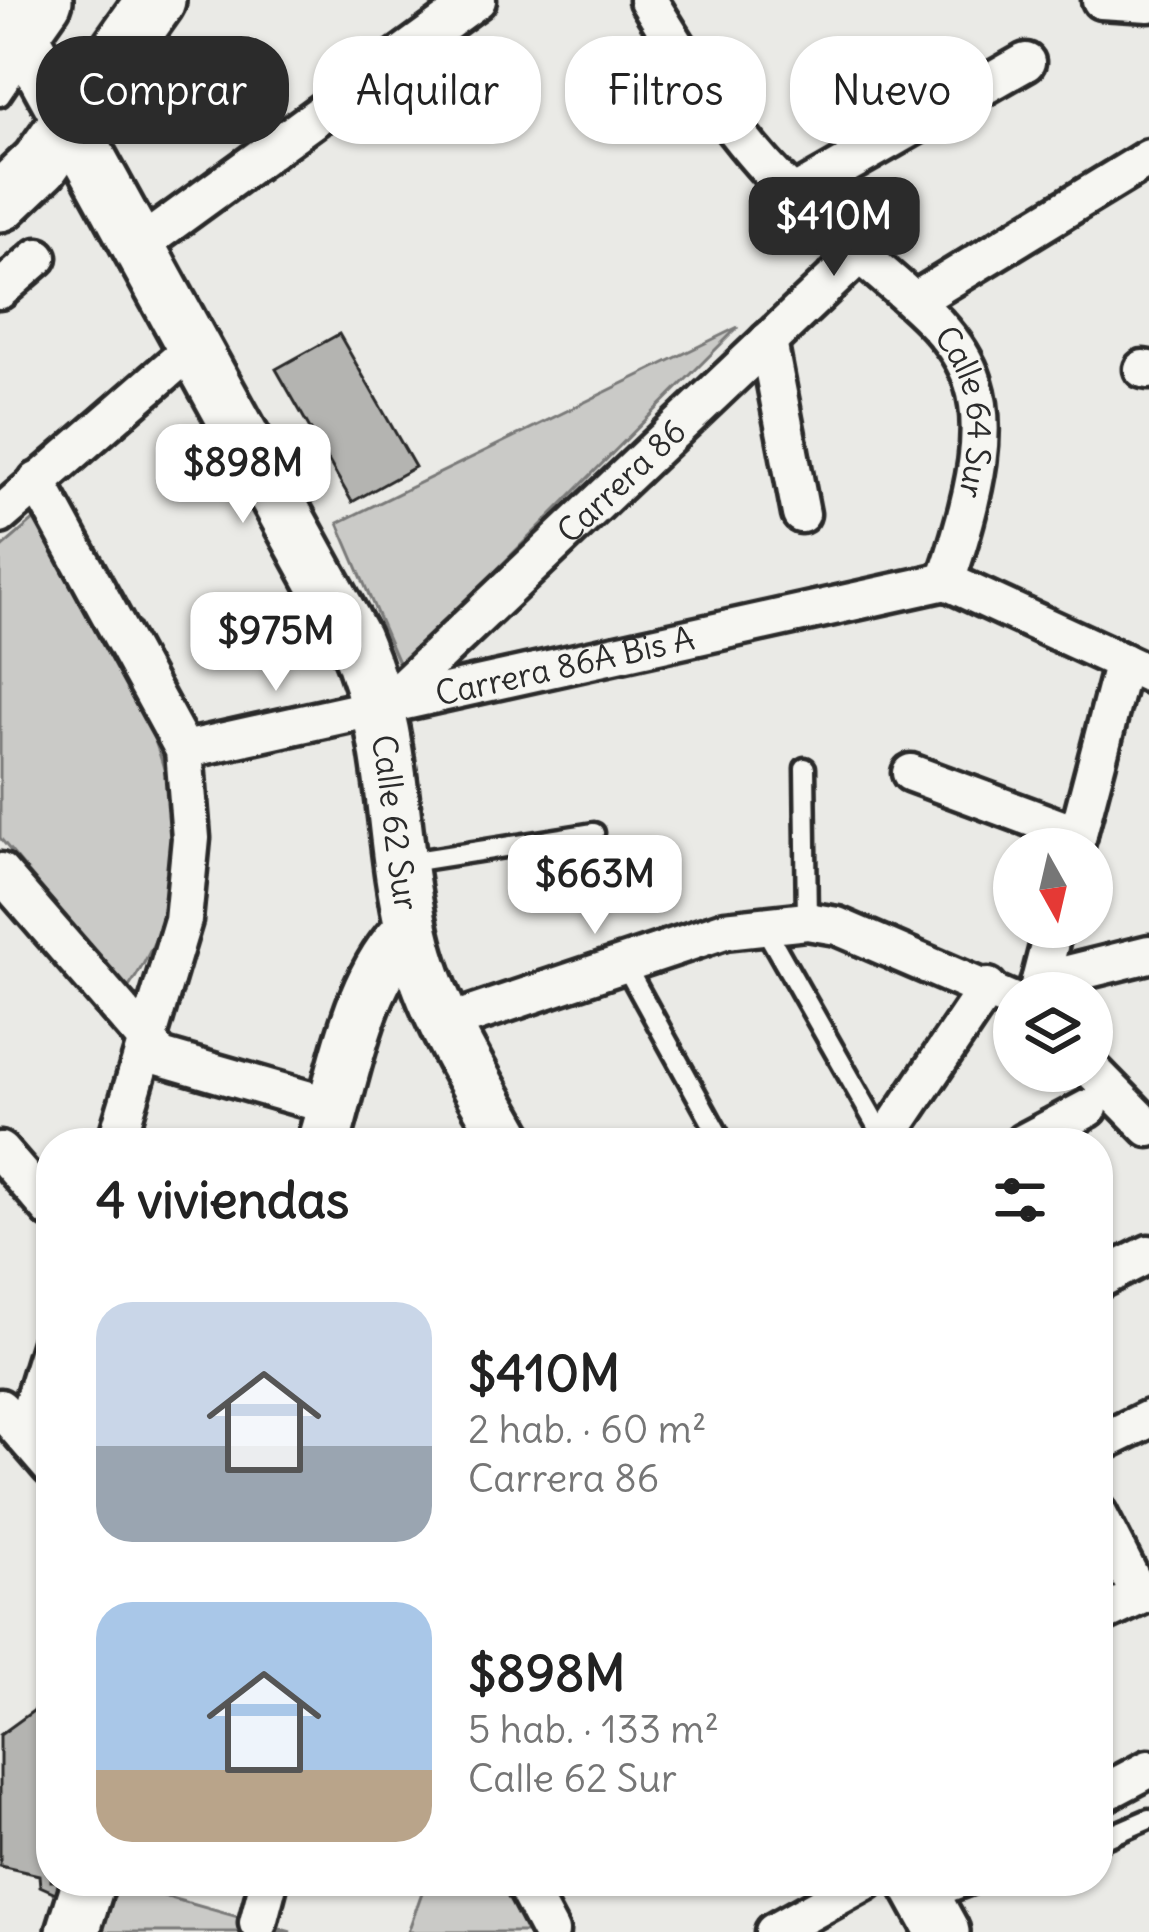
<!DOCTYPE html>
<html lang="es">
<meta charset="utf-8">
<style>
body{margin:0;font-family:Delius,sans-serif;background:#f2f2f2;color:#222;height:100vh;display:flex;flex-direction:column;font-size:45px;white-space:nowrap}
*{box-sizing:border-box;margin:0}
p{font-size:39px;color:#767676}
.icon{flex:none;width:66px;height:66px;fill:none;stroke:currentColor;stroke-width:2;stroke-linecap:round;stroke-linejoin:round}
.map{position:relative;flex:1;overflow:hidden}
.side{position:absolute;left:36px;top:1128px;width:1077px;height:768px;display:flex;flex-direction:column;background:#fff;border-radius:48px;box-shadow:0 3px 9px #0004}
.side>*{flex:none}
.top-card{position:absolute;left:36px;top:36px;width:1077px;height:108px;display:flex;gap:24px}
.needle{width:78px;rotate:172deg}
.tools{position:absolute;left:993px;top:828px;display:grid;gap:24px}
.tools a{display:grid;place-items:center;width:120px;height:120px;border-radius:50%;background:#fff;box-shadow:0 3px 9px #0004;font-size:60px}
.price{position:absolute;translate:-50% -102px;padding:0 27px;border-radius:24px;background:#fff;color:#222;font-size:39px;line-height:78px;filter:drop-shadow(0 3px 6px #0008)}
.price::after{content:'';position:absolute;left:50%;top:72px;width:36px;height:27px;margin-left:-18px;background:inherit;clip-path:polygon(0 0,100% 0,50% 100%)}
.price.current{background:#2b2b2b;color:#fff}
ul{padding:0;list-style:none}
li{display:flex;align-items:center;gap:36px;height:300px;padding:0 60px}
li span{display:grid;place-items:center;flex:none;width:336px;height:240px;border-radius:36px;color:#555}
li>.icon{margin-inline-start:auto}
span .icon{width:144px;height:144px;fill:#fffc;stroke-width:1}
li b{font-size:51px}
h2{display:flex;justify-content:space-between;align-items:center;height:144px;padding:0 60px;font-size:51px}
.pill{padding:0 42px;border-radius:48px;background:#fff;box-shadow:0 3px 9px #0004;font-size:42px;line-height:108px}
.pill.current{background:#2b2b2b;color:#fff}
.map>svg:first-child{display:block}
</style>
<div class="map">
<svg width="1149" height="1932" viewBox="0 0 1149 1932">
<rect width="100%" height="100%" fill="#eaeae6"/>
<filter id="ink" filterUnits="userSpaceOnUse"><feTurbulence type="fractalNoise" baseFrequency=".00833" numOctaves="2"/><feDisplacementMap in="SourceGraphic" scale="24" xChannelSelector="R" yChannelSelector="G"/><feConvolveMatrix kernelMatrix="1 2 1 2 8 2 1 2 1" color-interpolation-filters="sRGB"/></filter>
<g filter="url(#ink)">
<!-- green -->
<path fill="#cacac7" stroke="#7a7a79" stroke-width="3" d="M738,327L400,667L338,523Z
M37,517C119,667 245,821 127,990L0,838V549Z
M426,1881H506L533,1932H408Z
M114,1882L291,1932H98Z"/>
<!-- building -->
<path fill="#b4b4b1" stroke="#2b2b2b" stroke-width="3" d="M339,334L415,467L352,502L276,369Z
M51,1698V1881H77L58,1894L40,1886L39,1875L0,1866V1735Z"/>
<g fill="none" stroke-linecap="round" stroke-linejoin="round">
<defs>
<path id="lane" d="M654,90L687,64
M0,96L19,68
M805,768L807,921
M403,863L594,833
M763,925L885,1140
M625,965L723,1143
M1098,1841L1149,1819
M931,1899L979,1881"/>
<g id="street">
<path id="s1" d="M648,0C690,69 736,141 795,197C954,347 1028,342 946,581"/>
<path d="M1101,0L1149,3"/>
<path d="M793,195L1026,62"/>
<path d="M139,246L477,0"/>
<path d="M0,290L38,257"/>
<path d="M916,300L1149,158"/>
<path d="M768,341L801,514"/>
<path d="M1143,369L1149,370"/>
<path d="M37,481L184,750L191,838L183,920L116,1143"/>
<path d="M0,515L194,347"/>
<path d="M946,581L1149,674"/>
<path id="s2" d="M384,706L860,254"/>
<path id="s3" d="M184,750L946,581"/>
<path d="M911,773L1078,835"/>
<path d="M1074,849L1123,662"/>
<path d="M0,872L161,1057L334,1107"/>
<path d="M1040,981L1149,954"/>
<path d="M1037,993L1054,927"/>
<path d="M444,1024L725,930L807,921L837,926L1014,1002"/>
<path d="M1092,1070L1149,1128"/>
<path d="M883,1143L988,987"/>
<path d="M1023,1143L1089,1108"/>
<path d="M0,1151L51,1210"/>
<path d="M1098,1280L1149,1254"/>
<path d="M0,1408L51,1467"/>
<path d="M23,1434L51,1343"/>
<path d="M1098,1444L1149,1419"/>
<path d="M1098,1514L1140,1596"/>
<path d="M1098,1616L1149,1592"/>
<path d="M1098,1796L1149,1769"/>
<path d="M523,1881L550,1932"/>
<path d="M258,1923L269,1881"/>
<path d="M774,1932L866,1881"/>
</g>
<g id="secondary">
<path id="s4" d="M3,0L354,639C399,742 388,829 413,935C430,1010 473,1076 510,1143"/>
<path d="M323,1143C345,1074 357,980 411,929"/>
<path d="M915,1881L943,1932"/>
<path d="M73,1932L89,1881"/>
</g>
<path id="primary" d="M0,61L43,0
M0,202L40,164L156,0"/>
</defs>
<!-- lane casing -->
<use href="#lane" stroke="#2b2b2b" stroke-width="27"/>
<!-- street casing -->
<use href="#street" stroke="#2b2b2b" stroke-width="45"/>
<!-- secondary casing -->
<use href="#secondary" stroke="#2b2b2b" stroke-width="60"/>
<!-- primary casing -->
<use href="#primary" stroke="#2b2b2b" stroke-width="66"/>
<!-- lane -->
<use href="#lane" stroke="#f6f6f2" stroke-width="18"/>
<!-- street -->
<use href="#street" stroke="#f6f6f2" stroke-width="36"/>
<!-- secondary -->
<use href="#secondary" stroke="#f6f6f2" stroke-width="51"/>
<!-- primary -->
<use href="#primary" stroke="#f6f6f2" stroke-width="57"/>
</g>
</g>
<g text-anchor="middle" stroke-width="12" stroke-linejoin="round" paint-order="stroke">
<!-- street labels -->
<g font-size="33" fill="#2b2b2b" stroke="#f6f6f2">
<text dy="12" stroke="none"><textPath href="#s1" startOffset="534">Calle 64 Sur</textPath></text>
<text dy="12" stroke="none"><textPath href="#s2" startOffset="327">Carrera 86</textPath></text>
<text dy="12" stroke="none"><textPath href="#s3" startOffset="390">Carrera 86A Bis A</textPath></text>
<text dy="12" stroke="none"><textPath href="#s4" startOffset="918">Calle 62 Sur</textPath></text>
</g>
</g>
</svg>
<div class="tools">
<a><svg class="needle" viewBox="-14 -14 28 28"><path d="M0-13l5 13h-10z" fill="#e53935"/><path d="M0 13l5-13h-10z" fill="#767676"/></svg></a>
<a><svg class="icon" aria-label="layers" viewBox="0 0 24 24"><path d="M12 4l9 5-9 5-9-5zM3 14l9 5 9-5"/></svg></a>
</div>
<b class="price current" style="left:834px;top:279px">$410M</b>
<b class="price" style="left:243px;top:526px">$898M</b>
<b class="price" style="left:276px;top:694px">$975M</b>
<b class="price" style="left:595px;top:937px">$663M</b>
<div class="top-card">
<a class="pill current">Comprar</a>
<a class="pill">Alquilar</a>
<a class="pill">Filtros</a>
<a class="pill">Nuevo</a>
</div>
<section class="side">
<h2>4 viviendas<svg class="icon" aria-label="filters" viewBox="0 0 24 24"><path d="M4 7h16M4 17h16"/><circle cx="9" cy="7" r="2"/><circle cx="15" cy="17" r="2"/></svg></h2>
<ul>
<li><span style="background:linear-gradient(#c9d6e8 60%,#9aa5b1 0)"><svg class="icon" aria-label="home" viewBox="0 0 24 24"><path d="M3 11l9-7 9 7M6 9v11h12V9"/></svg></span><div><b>$410M</b><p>2 hab. · 60 m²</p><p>Carrera 86</p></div></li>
<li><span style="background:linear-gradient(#a9c7e8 70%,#b9a48a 0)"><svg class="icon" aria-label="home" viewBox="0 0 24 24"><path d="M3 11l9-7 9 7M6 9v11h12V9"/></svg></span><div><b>$898M</b><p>5 hab. · 133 m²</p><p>Calle 62 Sur</p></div></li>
</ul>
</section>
</div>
